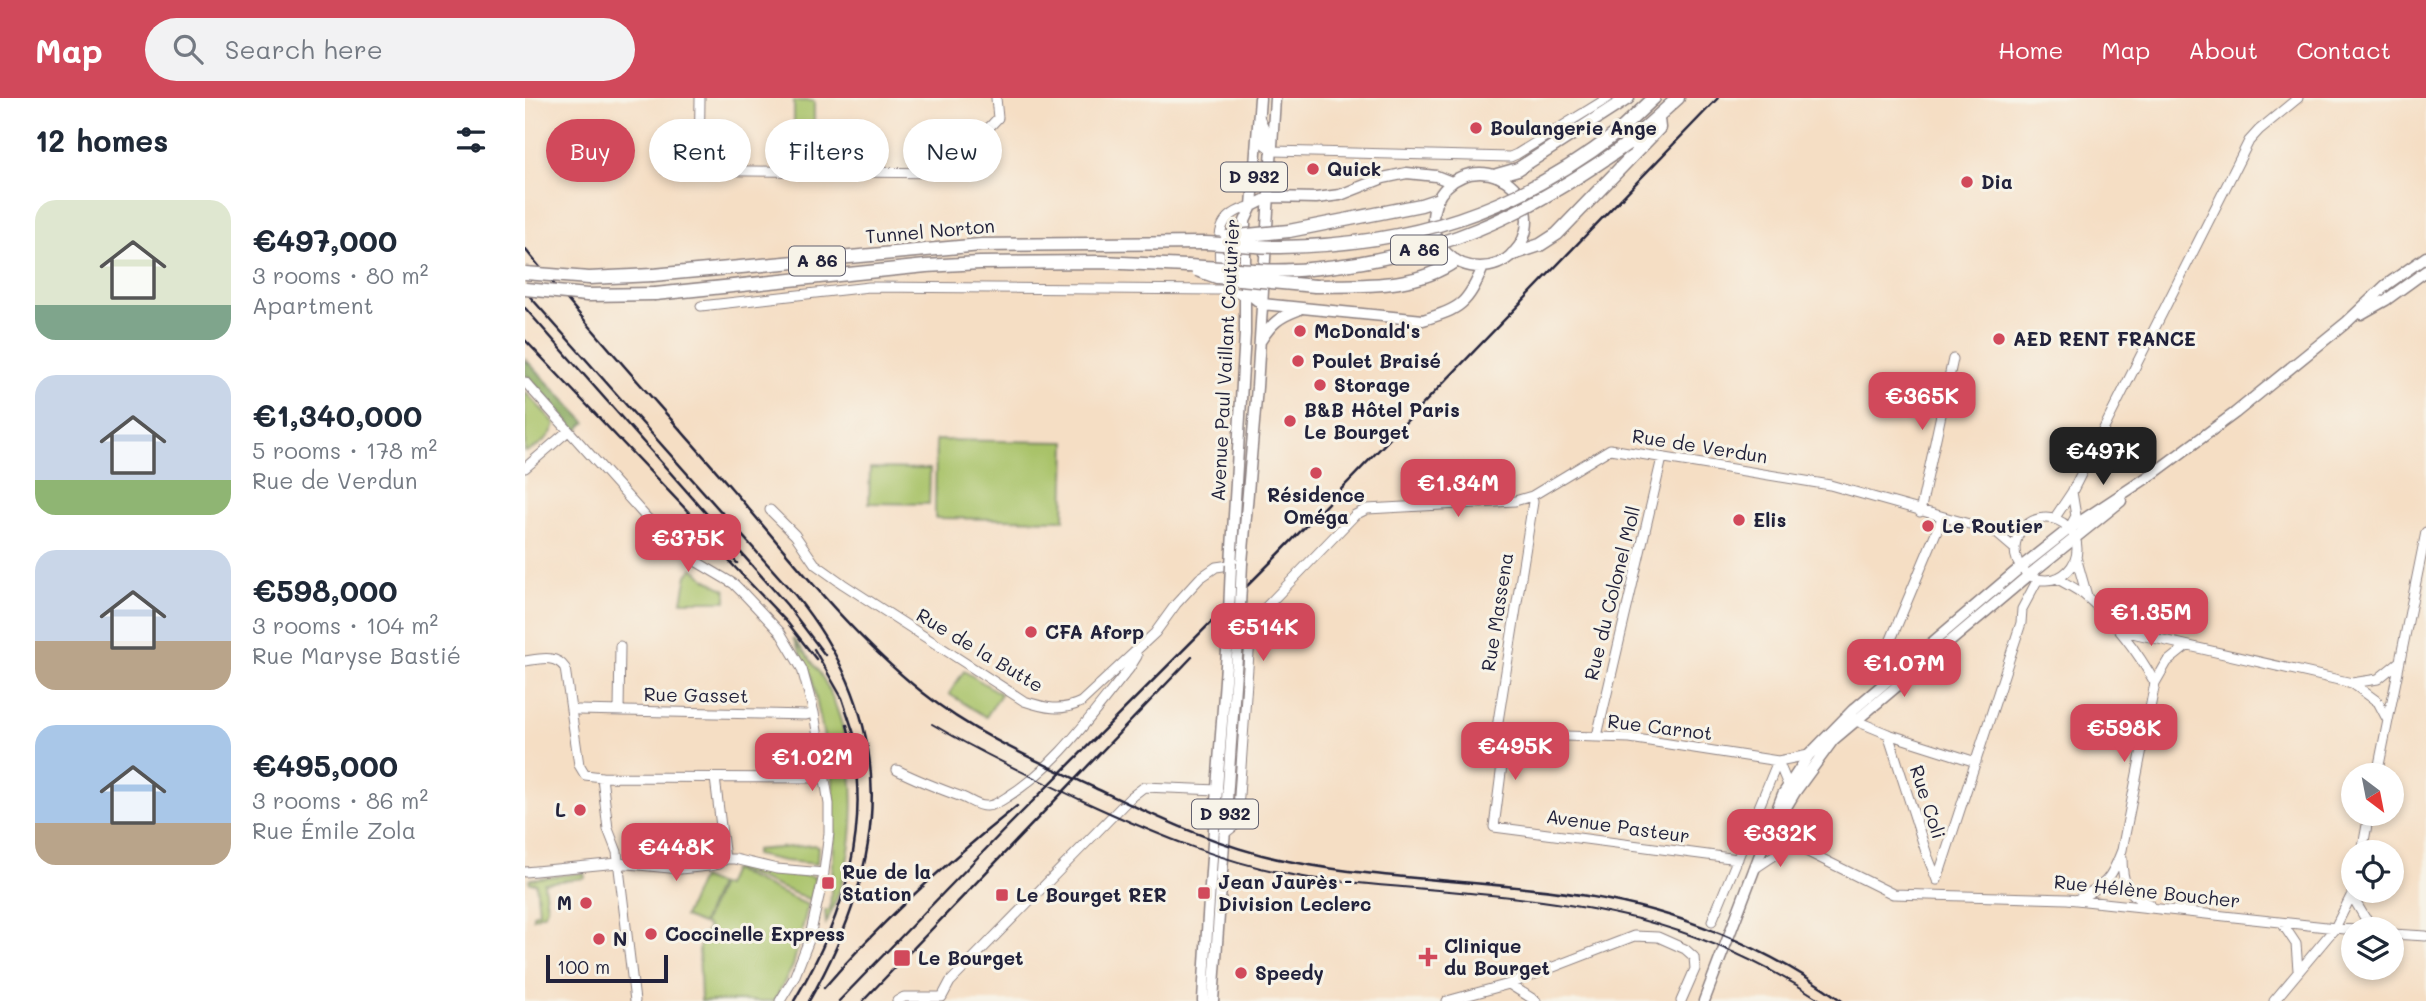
<!DOCTYPE html>
<meta charset="utf-8">
<style>
body{margin:0;font-family:Mali,sans-serif;background:#f2f2f3;color:#1f2937;height:100vh;display:flex;flex-direction:column;font-size:26px;white-space:nowrap}
*{box-sizing:border-box;margin:0}
p{font-size:23px;color:#747a83}
.icon{flex:none;width:38px;height:38px;fill:none;stroke:currentColor;stroke-width:2;stroke-linecap:round;stroke-linejoin:round}
.map{position:relative;flex:1;overflow:hidden}
.sheet{display:flex;flex-direction:column;background:#fff;width:525px}
.sheet>*{flex:none}
.hud{position:absolute;left:21px;top:21px;width:665px;height:63px;display:flex;gap:14px}
.needle{width:46px;rotate:148deg}
.fabs{position:absolute;left:1816px;top:665px;display:grid;gap:14px}
.fabs a{display:grid;place-items:center;width:63px;height:63px;border-radius:50%;background:#fff;box-shadow:0 4px 10px #0003;font-size:35px}
.scale{position:absolute;left:21px;bottom:18px;width:122px;box-sizing:border-box;padding-left:7px;border:4px solid #22223b;border-top:0;font-size:19px;line-height:24px;white-space:nowrap;color:#22223b;-webkit-text-stroke:5px #f7f3e8;paint-order:stroke}
.price{position:absolute;translate:-50% -60px;padding:0 16px;border-radius:14px;background:#d1495b;color:#fff;font-size:23px;line-height:46px;filter:drop-shadow(0 2px 4px #0008)}
.price::after{content:'';position:absolute;left:50%;top:42px;width:21px;height:16px;margin-left:-10px;background:inherit;clip-path:polygon(0 0,100% 0,50% 100%)}
.price.on{background:#222;color:#fff}
ul{padding:0;list-style:none}
li{display:flex;align-items:center;gap:21px;height:175px;padding:0 35px}
li span{display:grid;place-items:center;flex:none;width:196px;height:140px;border-radius:21px;color:#555}
li>.icon{margin-inline-start:auto}
span .icon{width:84px;height:84px;fill:#fffc;stroke-width:1}
li b{font-size:30px}
h2{display:flex;justify-content:space-between;align-items:center;height:84px;padding:0 35px;font-size:30px}
.chip{padding:0 24px;border-radius:32px;background:#fff;box-shadow:0 4px 10px #0003;font-size:24px;line-height:63px}
.chip.on{background:#d1495b;color:#fff}
header{display:flex;align-items:center;gap:42px;box-sizing:border-box;height:98px;padding:0 35px;background:#d1495b;color:#fff}
header strong{font-size:33px}
nav{display:flex;gap:38px;margin-inline-start:auto;font-size:24px}
.search{width:490px;height:63px;background:#f2f2f3;display:flex;align-items:center;gap:18px;box-sizing:border-box;padding:0 24px;border-radius:38px;color:#747a83;font-size:26px}
main{display:flex;flex:1;min-height:0}
.map>svg:first-child{display:block}
</style>
<header>
<strong>Map</strong>
<div class="search"><svg class="icon" aria-label="search" viewBox="0 0 24 24"><circle cx="10" cy="10" r="6"/><path d="M15 15l6 6"/></svg>Search here</div>
<nav><a>Home</a><a>Map</a><a>About</a><a>Contact</a></nav>
</header>
<main>
<section class="sheet">
<h2>12 homes<svg class="icon" aria-label="filters" viewBox="0 0 24 24"><path d="M4 7h16M4 17h16"/><circle cx="9" cy="7" r="2"/><circle cx="15" cy="17" r="2"/></svg></h2>
<ul>
<li><span style="background:linear-gradient(#dfe7d0 75%,#7fa58c 0)"><svg class="icon" aria-label="home" viewBox="0 0 24 24"><path d="M3 11l9-7 9 7M6 9v11h12V9"/></svg></span><div><b>€497,000</b><p>3 rooms · 80 m²</p><p>Apartment</p></div></li>
<li><span style="background:linear-gradient(#c9d6e8 75%,#8fb573 0)"><svg class="icon" aria-label="home" viewBox="0 0 24 24"><path d="M3 11l9-7 9 7M6 9v11h12V9"/></svg></span><div><b>€1,340,000</b><p>5 rooms · 178 m²</p><p>Rue de Verdun</p></div></li>
<li><span style="background:linear-gradient(#c9d6e8 65%,#b9a48a 0)"><svg class="icon" aria-label="home" viewBox="0 0 24 24"><path d="M3 11l9-7 9 7M6 9v11h12V9"/></svg></span><div><b>€598,000</b><p>3 rooms · 104 m²</p><p>Rue Maryse Bastié</p></div></li>
<li><span style="background:linear-gradient(#a9c7e8 70%,#b9a48a 0)"><svg class="icon" aria-label="home" viewBox="0 0 24 24"><path d="M3 11l9-7 9 7M6 9v11h12V9"/></svg></span><div><b>€495,000</b><p>3 rooms · 86 m²</p><p>Rue Émile Zola</p></div></li>
</ul>
</section>
<div class="map">
<svg width="1901" height="903" viewBox="0 0 1901 903">
<rect width="100%" height="100%" fill="#f7f3e8"/>
<filter id="ink" filterUnits="userSpaceOnUse"><feTurbulence type="fractalNoise" baseFrequency=".0143" numOctaves="2"/><feDisplacementMap in="SourceGraphic" scale="14" xChannelSelector="R" yChannelSelector="G"/><feConvolveMatrix kernelMatrix="1 2 1 2 8 2 1 2 1" color-interpolation-filters="sRGB"/></filter>
<filter id="wash" filterUnits="userSpaceOnUse"><feTurbulence type="fractalNoise" baseFrequency=".00686" numOctaves="4" result="noise"/><feDisplacementMap in="SourceGraphic" scale="28" xChannelSelector="R" yChannelSelector="G"/><feGaussianBlur stdDeviation="1.57" result="paint"/><feColorMatrix in="noise" values="0 0 0 0 0 0 0 0 0 0 0 0 0 0 0 0 0 1.4 0 .05"/><feComposite in="paint" operator="in"/></filter>
<g filter="url(#wash)">
<rect width="100%" height="100%" fill="#f5dec4"/>
<!-- green -->
<path fill="#a8c268" stroke="#657252" stroke-width="2" d="M269,3H289V36L269,35Z
M0,294L30,325C29,337 11,351 0,354Z
M411,342L541,344L539,422L410,420Z
M345,370L405,371L404,406L344,405Z
M168,470L181,481L201,492V503H157L162,477Z
M268,540C282,557 296,574 305,594C336,665 336,755 301,825L300,812H305L309,745L308,683L286,576Z
M439,573L476,596L461,619L424,596Z
M289,747L293,749L292,766L259,763L230,757V752Z
M212,765L290,779L286,802L210,771Z
M207,772L283,807L268,868L249,903H176L174,850L183,829L178,826L195,787L200,788Z
M59,775L60,780L19,785L22,809L20,815L8,820V816L14,814L11,785H5L4,781Z
M176,780L193,787L177,826L159,819Z"/>
<!-- forest -->
<path fill="#86a85c" stroke="#54654c" stroke-width="2" d="M0,261L61,324L52,333L0,276Z"/>
</g>
<g filter="url(#ink)">
<g fill="none" stroke-linecap="round" stroke-linejoin="round">
<defs>
<path id="minor" d="M734,19L741,34L739,46L748,53L985,59L992,56L1083,0
M140,72L421,75L473,20L471,0
M174,72L175,0
M695,175C695,141 687,118 727,108
M176,208L344,189L695,192L723,197
M0,284L121,419L172,464L209,486L220,497L255,534L277,571L289,615L304,706V735L298,781L284,842L269,880L255,903
M0,370L43,333
M1007,398L1008,404L971,636L1105,640L1253,663L1284,657
M245,412L270,437L290,466L318,486L499,603C520,610 536,614 556,604L630,535L651,506L675,480L691,469L712,466
M1395,414L1428,261
M1490 451a31 31 0 1 1 62 0a31 31 0 1 1-62 0Z
M1529,421L1547,394L1724,43L1734,32L1773,0
M1545,429L1551,418L1547,394
M1469,433L1490,451
M1551,459L1562,498
M1531,480C1541,486 1555,492 1563,500C1590,524 1613,554 1630,585
M1594,532L1827,585L1853,604L1862,621
M0,563C14,561 31,556 40,570L54,667L60,677L77,679L299,680
M1369,577L1361,571L1357,563L1417,420
M1827,585L1853,581L1874,564
M53,612L281,617L289,615
M94,612L95,548
M1329,622L1363,636L1451,664
M981,636L969,729L1213,761
M1363,636L1402,757L1412,782
M1072,638L1137,360
M1253,663L1263,687
M372,672C394,683 415,691 437,699C445,702 453,709 462,708C469,708 476,703 482,699C532,668 567,616 604,571L612,558
M1852,677L1901,434
M77,679L83,731L92,754L110,903
M190,680L200,761
M699,736L712,726L725,541L730,526L741,509L830,417L842,411L990,403L1007,398L1085,351L1305,387L1469,433L1495,434
M1241,741L1277,751L1368,796L1542,801L1829,832
M1837,754L1844,716
M1597,760C1597,784 1602,798 1625,806
M1229,771L1265,747
M0,774L93,765L155,771L184,768L194,766L200,761H210L252,771L299,775
M1412,782L1496,525L1497,511L1513,481
M1827,798L1840,820L1851,831
M1551,802C1581,786 1585,784 1597,752L1630,585L1642,564L1662,548
M1187,823L1253,663
M1757,825L1771,846L1773,872
M1867,836L1901,838
M984,886L1011,903
M417,899L425,884L606,699L619,689L693,692
M372,903L379,899H417
M922,903L984,886L1109,838L1133,839L1160,851L1169,859L1170,871L1156,903
M1749,903L1810,830L1829,792"/>
<path id="major" d="M908 122a47 47 0 1 1 94 0a47 47 0 1 1-94 0Z
M727,108L745,99L791,100L815,97L858,80L882,75L911,78L926,84
M729,177L728,199L737,206L898,222C936,211 943,205 958,169
M1836,216L1861,202L1901,173
M736,242C747,225 754,219 773,212
M717,465L732,289L750,0
M706,467L720,236V123L727,108L735,0
M1247,733L1270,694L1308,642L1504,477L1596,403
M678,903C684,781 695,660 703,538
M688,903L714,530
M1179,903L1258,696L1284,657L1328,612L1496,469L1544,431L1629,375L1710,315L1822,224L1861,187L1901,159"/>
<path id="highway" d="M1093,34L1129,0
M1102,46L1153,0
M972,77L993,71L1103,0
M764,133L896,107L911,102
M988,156L1015,147L1032,136L1134,30L1133,21
M128,177L456,147L680,145
M790,188C836,187 891,191 930,163
M130,196L401,168L455,165L576,164L662,168"/>
</defs>
<!-- minor casing -->
<use href="#minor" stroke="#8c8080" stroke-width="11"/>
<!-- major casing -->
<use href="#major" stroke="#8c8080" stroke-width="13"/>
<!-- highway casing -->
<use href="#highway" stroke="#8c8080" stroke-width="15"/>
<!-- minor -->
<use href="#minor" stroke="#fff" stroke-width="9"/>
<!-- major -->
<use href="#major" stroke="#fff" stroke-width="10"/>
<!-- highway -->
<use href="#highway" stroke="#fff" stroke-width="12"/>
<!-- tram -->
<path stroke="#22223b" stroke-width="2" d="M407,626C456,655 507,679 558,703C632,737 703,767 784,780C893,793 1006,794 1113,821C1178,838 1241,866 1297,903"/>
<!-- rail -->
<path stroke="#22223b" stroke-width="2.5" d="M0,151C66,233 138,311 207,391C267,461 325,536 397,594C449,636 510,662 570,690C632,719 695,750 763,763C861,783 963,782 1062,798C1154,813 1242,849 1317,903
M0,193L270,497C376,628 364,763 284,903
M0,210L262,507L300,557
M0,242L212,465
M203,462L262,524L291,561
M289,551L317,600L329,636
M299,890C356,823 423,763 492,708
M269,903C319,819 350,725 322,627
M314,903L484,727L746,464L1193,0
M338,903L667,559"/>
<defs>
<path id="major-bridge" d="M714,530L717,465
M703,538L706,467"/>
<path id="highway-bridge" d="M702,139L764,133
M680,145C705,146 730,149 755,149C886,147 989,114 1093,34
M662,168C702,170 744,175 784,171C911,160 1000,118 1102,46
M672,172L692,179L790,188
M0,175L64,180L128,177
M0,191L62,197L130,196"/>
</defs>
<!-- major-bridge casing -->
<use href="#major-bridge" stroke="#8c8080" stroke-width="13" stroke-linecap="butt"/>
<!-- highway-bridge casing -->
<use href="#highway-bridge" stroke="#8c8080" stroke-width="15" stroke-linecap="butt"/>
<!-- major-bridge -->
<use href="#major-bridge" stroke="#fff" stroke-width="10"/>
<!-- highway-bridge -->
<use href="#highway-bridge" stroke="#fff" stroke-width="12"/>
</g>
</g>
<!-- markers -->
<g fill="#d1495b" stroke="#f7f3e8" stroke-width="2.5">
<circle cx="951" cy="30" r="7"/>
<circle cx="788" cy="71" r="7"/>
<circle cx="1442" cy="84" r="7"/>
<circle cx="775" cy="233" r="7"/>
<circle cx="1474" cy="241" r="7"/>
<circle cx="773" cy="263" r="7"/>
<circle cx="795" cy="287" r="7"/>
<circle cx="765" cy="323" r="7"/>
<circle cx="791" cy="375" r="7"/>
<circle cx="1214" cy="422" r="7"/>
<circle cx="1403" cy="428" r="7"/>
<circle cx="506" cy="534" r="7"/>
<circle cx="55" cy="712" r="7"/>
<rect x="296" y="778" width="14" height="14" rx="3.5"/>
<rect x="672" y="788" width="14" height="14" rx="3.5"/>
<rect x="470" y="790" width="14" height="14" rx="3.5"/>
<circle cx="61" cy="805" r="7"/>
<circle cx="126" cy="836" r="7"/>
<circle cx="74" cy="841" r="7"/>
<path d="M899.5 848.5h7v7h7v7h-7v7h-7v-7h-7v-7h7z"/>
<rect x="368" y="851" width="18" height="18" rx="3.5"/>
<circle cx="716" cy="875" r="7"/>
</g>
<g text-anchor="middle" stroke-width="6" stroke-linejoin="round" paint-order="stroke">
<!-- shield labels -->
<g fill="#f7f3e8" stroke="#62616f" stroke-width="2">
<rect x="696" y="64.5" width="66" height="29" rx="5"/>
<rect x="866" y="137.5" width="56" height="29" rx="5"/>
<rect x="264" y="148.5" width="56" height="29" rx="5"/>
<rect x="667" y="701.5" width="66" height="29" rx="5"/>
</g>
<g font-size="18" font-weight="bold" fill="#22223b">
<text x="729" y="85">D 932</text>
<text x="894" y="158">A 86</text>
<text x="292" y="169">A 86</text>
<text x="700" y="722">D 932</text>
</g>
<!-- poi labels -->
<g font-size="19" font-weight="bold" fill="#22223b" stroke="#f7f3e8" text-anchor="start">
<text x="965" y="37">Boulangerie Ange</text>
<text x="802" y="78">Quick</text>
<text x="1456" y="91">Dia</text>
<text x="789" y="240">McDonald's</text>
<text x="1488" y="248">AED RENT FRANCE</text>
<text x="787" y="270">Poulet Braisé</text>
<text x="809" y="294">Storage</text>
<text x="779" y="319">B&amp;B Hôtel Paris<tspan x="779" dy="22">Le Bourget</tspan></text>
<text x="791" y="404" text-anchor="middle">Résidence<tspan x="791" dy="22">Oméga</tspan></text>
<text x="1228" y="429">Elis</text>
<text x="1417" y="435">Le Routier</text>
<text x="520" y="541">CFA Aforp</text>
<text x="41" y="719" text-anchor="end">L</text>
<text x="317" y="781">Rue de la<tspan x="317" dy="22">Station</tspan></text>
<text x="693" y="791">Jean Jaurès -<tspan x="693" dy="22">Division Leclerc</tspan></text>
<text x="491" y="804">Le Bourget RER</text>
<text x="47" y="812" text-anchor="end">M</text>
<text x="140" y="843">Coccinelle Express</text>
<text x="88" y="848">N</text>
<text x="919" y="855">Clinique<tspan x="919" dy="22">du Bourget</tspan></text>
<text x="393" y="867">Le Bourget</text>
<text x="730" y="882">Speedy</text>
</g>
<!-- street labels -->
<g font-size="19" fill="#22223b" stroke="#f7f3e8">
<text transform="translate(405 133) rotate(-5)" y="7">Tunnel Norton</text>
<text transform="translate(700 262) rotate(-87)" y="7">Avenue Paul Vaillant Couturier</text>
<text transform="translate(1175 348) rotate(9)" y="7">Rue de Verdun</text>
<text transform="translate(1087 495) rotate(-76)" y="7">Rue du Colonel Moll</text>
<text transform="translate(972 514) rotate(-81)" y="7">Rue Massena</text>
<text transform="translate(455 552) rotate(31)" y="7">Rue de la Butte</text>
<text transform="translate(171 597) rotate(1)" y="7">Rue Gasset</text>
<text transform="translate(1135 629) rotate(7)" y="7">Rue Carnot</text>
<text transform="translate(1403 704) rotate(72)" y="7">Rue Coli</text>
<text transform="translate(1093 728) rotate(8)" y="7">Avenue Pasteur</text>
<text transform="translate(1622 793) rotate(6)" y="7">Rue Hélène Boucher</text>
</g>
</g>
</svg>
<div class="fabs">
<a><svg class="needle" viewBox="-14 -14 28 28"><path d="M0-13l5 13h-10z" fill="#e53935"/><path d="M0 13l5-13h-10z" fill="#747a83"/></svg></a>
<a><svg class="icon" aria-label="locate" viewBox="0 0 24 24"><circle cx="12" cy="12" r="6"/><path d="M12 2v4M12 18v4M2 12h4M18 12h4"/></svg></a>
<a><svg class="icon" aria-label="layers" viewBox="0 0 24 24"><path d="M12 4l9 5-9 5-9-5zM3 14l9 5 9-5"/></svg></a>
</div>
<div class="scale">100 m</div>
<b class="price" style="left:1397px;top:334px">€365K</b>
<b class="price on" style="left:1578px;top:389px">€497K</b>
<b class="price" style="left:933px;top:421px">€1.34M</b>
<b class="price" style="left:163px;top:476px">€375K</b>
<b class="price" style="left:1626px;top:550px">€1.35M</b>
<b class="price" style="left:738px;top:565px">€514K</b>
<b class="price" style="left:1379px;top:601px">€1.07M</b>
<b class="price" style="left:1599px;top:666px">€598K</b>
<b class="price" style="left:990px;top:684px">€495K</b>
<b class="price" style="left:287px;top:695px">€1.02M</b>
<b class="price" style="left:1255px;top:771px">€332K</b>
<b class="price" style="left:151px;top:785px">€448K</b>
<div class="hud">
<a class="chip on">Buy</a>
<a class="chip">Rent</a>
<a class="chip">Filters</a>
<a class="chip">New</a>
</div>
</div>
</main>
